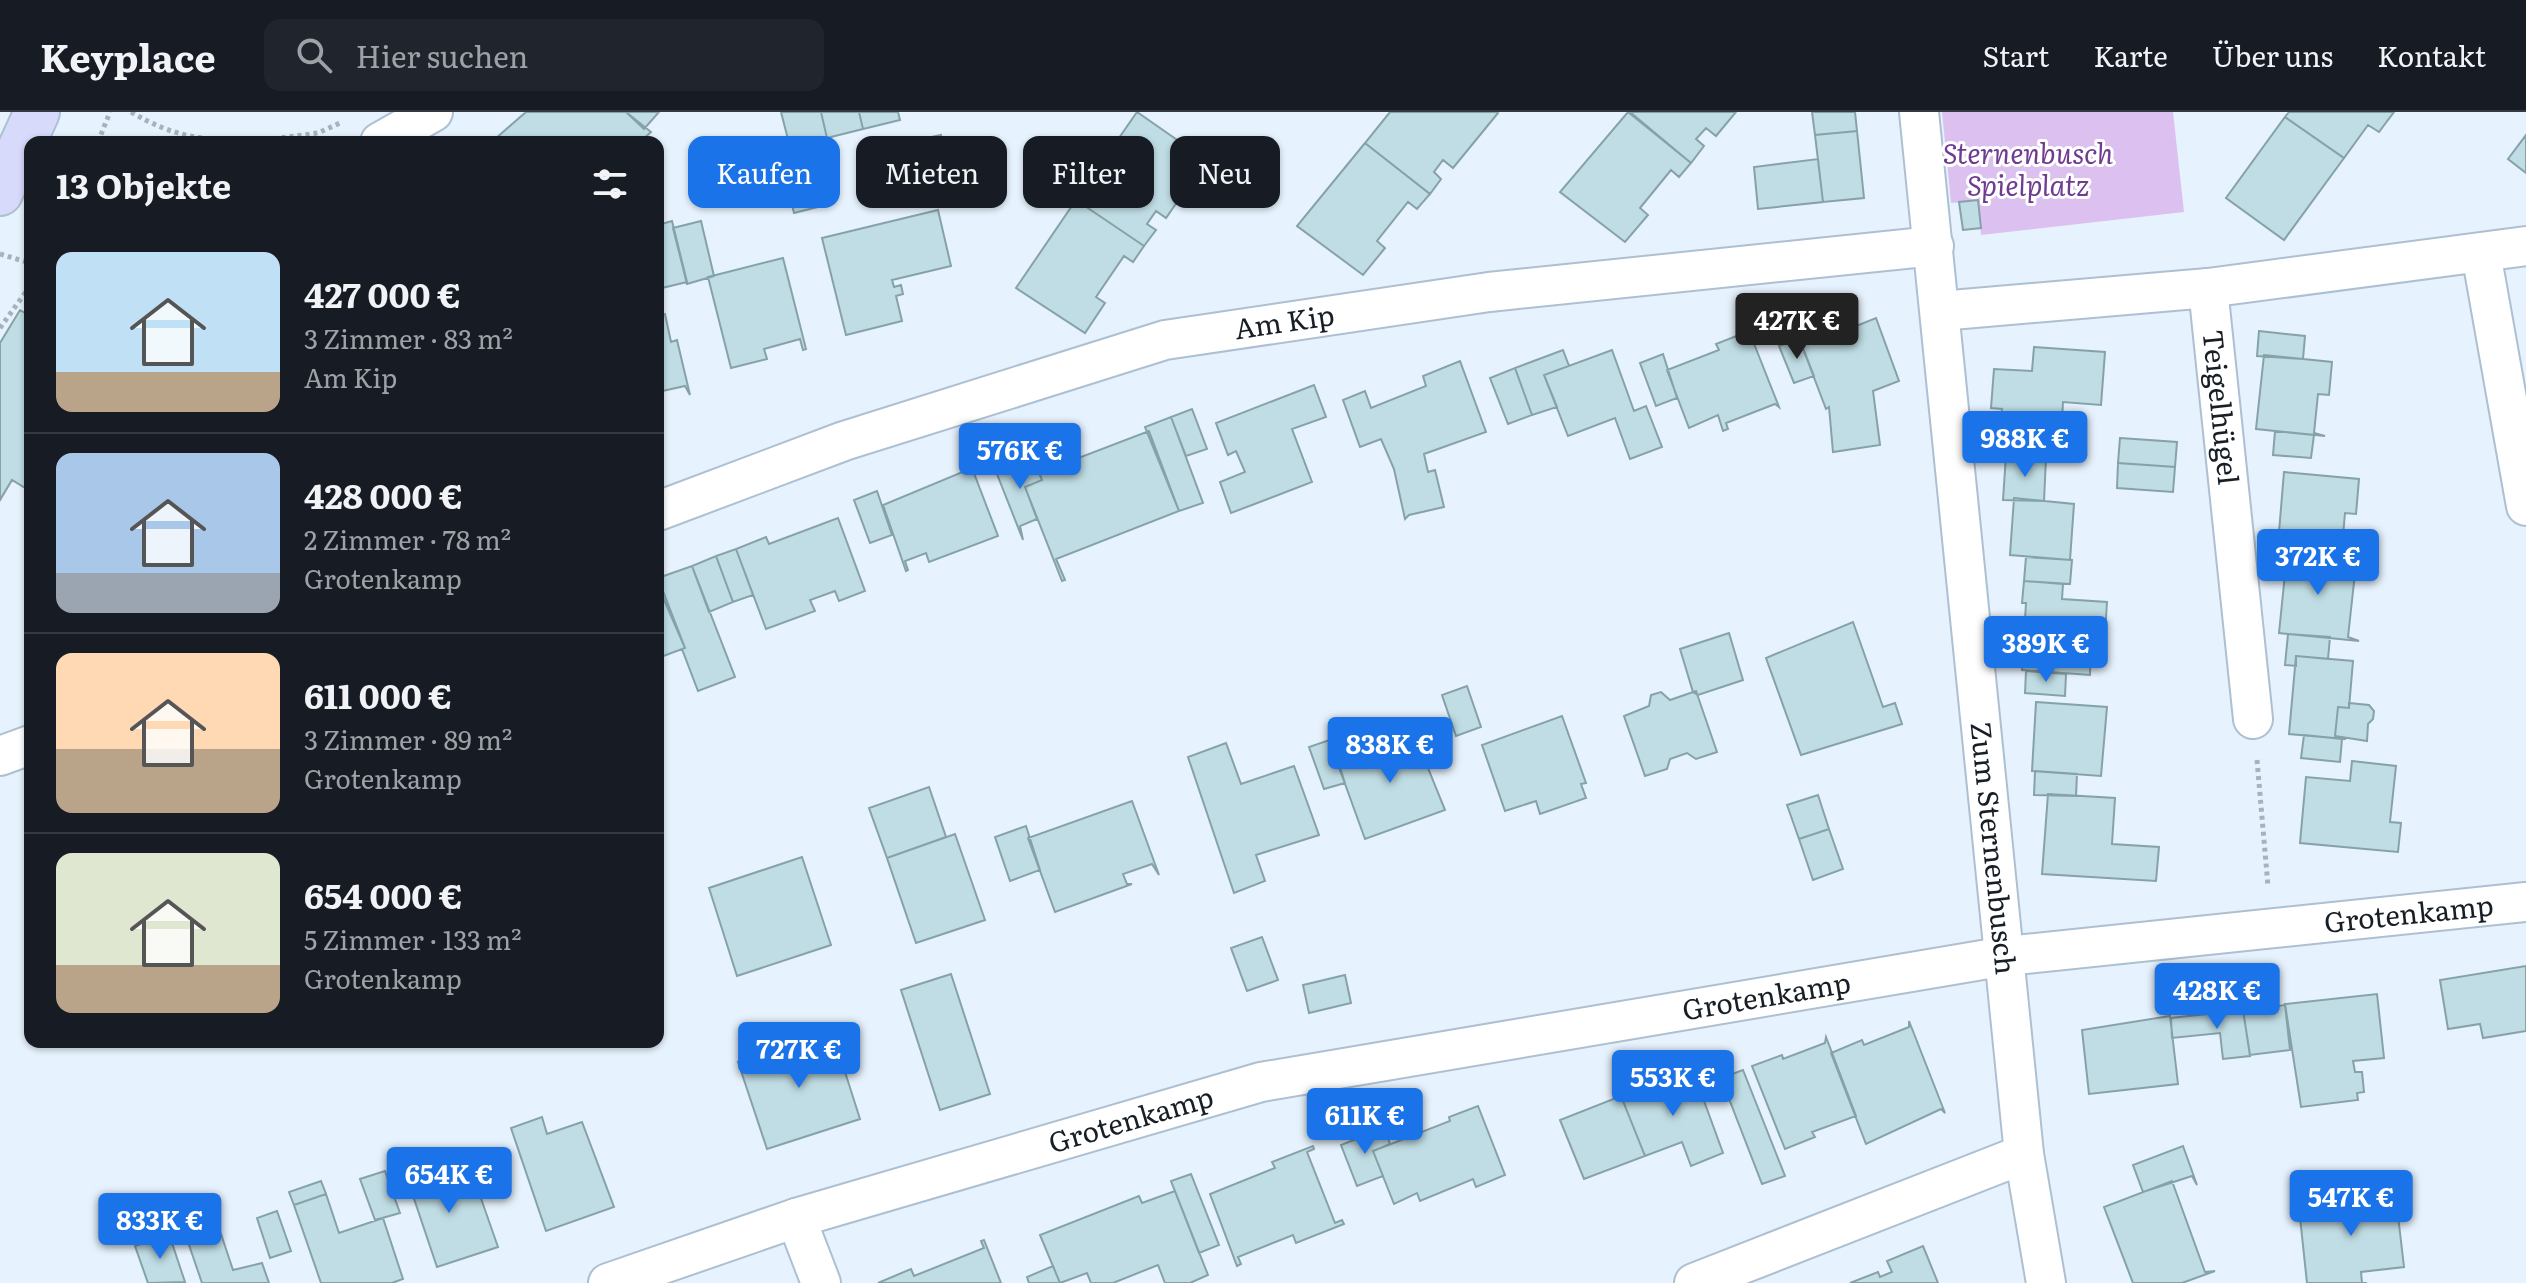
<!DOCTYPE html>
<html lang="de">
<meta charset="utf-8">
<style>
body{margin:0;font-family:Literata,serif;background:#20242c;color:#f1f3f6;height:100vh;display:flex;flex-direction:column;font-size:30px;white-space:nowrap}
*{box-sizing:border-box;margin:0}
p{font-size:26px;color:#9ea1a6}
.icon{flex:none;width:44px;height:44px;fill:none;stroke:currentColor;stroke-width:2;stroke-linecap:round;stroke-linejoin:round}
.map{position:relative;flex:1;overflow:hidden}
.panel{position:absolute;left:24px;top:24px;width:640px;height:912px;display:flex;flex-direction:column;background:#171b24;border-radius:16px;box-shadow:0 2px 6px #0004}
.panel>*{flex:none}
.top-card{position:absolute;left:688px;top:24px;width:760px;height:72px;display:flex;gap:16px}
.price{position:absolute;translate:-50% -68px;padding:0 18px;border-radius:8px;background:#1a73e8;color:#fff;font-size:26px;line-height:52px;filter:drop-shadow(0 2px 4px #0008)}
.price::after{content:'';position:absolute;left:50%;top:48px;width:24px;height:18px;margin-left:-12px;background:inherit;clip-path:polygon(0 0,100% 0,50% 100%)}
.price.current{background:#222;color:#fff}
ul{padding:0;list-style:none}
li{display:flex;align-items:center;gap:24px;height:200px;padding:0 32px}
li+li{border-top:2px solid #363941}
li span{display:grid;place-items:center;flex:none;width:224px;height:160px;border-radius:16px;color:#555}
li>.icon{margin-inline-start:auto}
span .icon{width:96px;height:96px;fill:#fffc;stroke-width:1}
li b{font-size:34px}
h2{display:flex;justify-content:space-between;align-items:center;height:96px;padding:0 32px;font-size:34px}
.pill{padding:0 28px;border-radius:16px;background:#171b24;box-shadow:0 2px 6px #0004;font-size:28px;line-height:72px}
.pill.current{background:#1a73e8;color:#fff}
header{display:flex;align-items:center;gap:48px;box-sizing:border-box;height:112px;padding:0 40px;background:#171b24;border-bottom:2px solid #363941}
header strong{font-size:38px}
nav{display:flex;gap:44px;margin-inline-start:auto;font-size:28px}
.search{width:560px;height:72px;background:#20242c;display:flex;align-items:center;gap:20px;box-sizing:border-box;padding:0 28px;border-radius:16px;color:#9ea1a6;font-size:30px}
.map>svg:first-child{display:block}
</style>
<header>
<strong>Keyplace</strong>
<div class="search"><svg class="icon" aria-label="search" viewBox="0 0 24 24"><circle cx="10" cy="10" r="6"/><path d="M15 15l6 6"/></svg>Hier suchen</div>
<nav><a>Start</a><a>Karte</a><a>Über uns</a><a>Kontakt</a></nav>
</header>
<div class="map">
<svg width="2526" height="1171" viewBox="0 0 2526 1171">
<rect width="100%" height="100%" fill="#e6f2fd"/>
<!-- green -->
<path fill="#dcc1f0" d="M1942,0H2173L2184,100L1981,123L1978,89L1951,91Z"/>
<!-- building -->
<path fill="#c0dde5" stroke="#86a2a9" stroke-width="2" d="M526,0H626L651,20L640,30H498L495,27Z
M626,0H659L644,17Z
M781,0H821L827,26L790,35Z
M821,0H859L863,17L827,26Z
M859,0H898L900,8L863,17Z
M1137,0L1206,48L1166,106L1156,99L1147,112L1156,118L1144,134L1076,88Z
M1390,0H1496L1498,1L1453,56L1443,48L1434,60L1441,67L1430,82L1365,31Z
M1628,0L1691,51L1679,65L1671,58L1640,96L1648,103L1625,130L1560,80Z
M1630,0H1736L1716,24L1706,16L1696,27L1704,34L1691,51Z
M1812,0H1855L1857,19L1815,23Z
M2289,0H2394L2379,20L2368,13L2344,46L2285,5Z
M2285,5L2344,46L2284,128L2226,86Z
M1857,19L1864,86L1823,90L1815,23Z
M941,23L951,63L927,69L917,28Z
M2526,23V61L2508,47Z
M1365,31L1430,82L1417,97L1408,90L1377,129L1385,136L1363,163L1297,114Z
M1818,47L1823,90L1758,97L1754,55Z
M809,54L818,95L794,101L784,60Z
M1076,88L1144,134L1133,150L1124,144L1096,185L1105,191L1085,221L1016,176Z
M1978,88L1981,116L1963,118L1959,90Z
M938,98L951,154L892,168L894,175L901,173L903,182L896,184L902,209L846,223L822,126Z
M672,109L687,170L662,176L658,159V113Z
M701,109L714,164L687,172L673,116Z
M783,146L806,237L803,238L800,227L764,237L767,247L731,256L708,165Z
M20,198L30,204V379L12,368L0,388V231Z
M665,202L671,230L677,228L690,283L685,274L658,280V204Z
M1876,206L1899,269L1873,279L1880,333L1833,340L1829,295L1826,297L1799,226L1831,214L1834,223Z
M1749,219L1779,295L1775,292L1726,311L1728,317L1723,319L1718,303L1689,316L1667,258L1719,238L1716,232Z
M2259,219L2305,224L2303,247L2257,244Z
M1799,226L1814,264L1794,271L1779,234Z
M2034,235L2105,240L2101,293L2063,290L2060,347L1998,343L2002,297L1991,296L1994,257L2032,259Z
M1563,238L1569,254L1544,263L1557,295L1532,303L1515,256Z
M1612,238L1634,299L1646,294L1662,335L1630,347L1615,306L1568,324L1544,263Z
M1663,242L1677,286L1656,294L1640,251Z
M2264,243L2332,250L2329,283L2318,282L2314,321L2325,324L2256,317Z
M1460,249L1486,320L1424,342L1428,360L1435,358L1444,395L1409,403L1405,407L1394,357L1381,327L1360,335L1343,288L1365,279L1371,296L1426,274L1423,264Z
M1515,256L1532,303L1508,312L1490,266Z
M1314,273L1326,305L1292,317L1312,370L1231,401L1220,370L1245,360L1236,339L1228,343L1216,311Z
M1192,297L1207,337L1186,344L1171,305Z
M1171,305L1203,391L1179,399L1145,315Z
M1149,319L1179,399L1056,447L1065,468L1062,469L1025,375L1042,368L1039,361Z
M2275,319L2314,323L2311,346L2273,343Z
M2120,326L2177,330L2175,355L2118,351Z
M2006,343L2046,346L2044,389L2003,388Z
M1034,348L1042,368L1025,375L1037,407L1020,414L1023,428L997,362Z
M2118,351L2175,355L2173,380L2117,376Z
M972,356L998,424L929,450L926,441L905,449L908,458L906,459L883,393Z
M2284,360L2359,367L2356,402L2345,401L2343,424L2353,427L2279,420Z
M877,379L892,423L870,431L854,388Z
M2014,386L2074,392L2070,448L2010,443Z
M838,406L865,479L839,489L835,479L810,488L815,499L766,517L736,437L766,425L769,432Z
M2274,420L2316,424L2314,445L2272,441Z
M736,437L753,483L733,490L716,444Z
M2287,442L2367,450L2356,452L2348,525L2359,529L2279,521Z
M716,444L733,490L709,500L692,454Z
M2026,445L2072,448L2070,472L2024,469Z
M692,454L735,565L698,579L682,537L685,536L658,474V466Z
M2024,469L2063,472L2062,487L2107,490L2104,537L2091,536L2090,563L2022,558L2026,491H2022Z
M663,479L685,536L658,546V481Z
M1853,510L1883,595L1895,591L1902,612L1801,643L1766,546Z
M1729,521L1743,568L1698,583L1693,580L1680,537Z
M2288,522L2330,525L2328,547L2296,544V554L2285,553Z
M2296,544L2353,549L2349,596L2338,595L2335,624L2346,627L2289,622Z
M2026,559L2066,562L2065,584L2025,581Z
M1467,574L1481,615L1456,624L1442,583Z
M1696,579L1717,640L1696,647L1687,641L1670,647L1667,657L1645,664L1624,604L1649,594L1651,583L1661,580L1670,588Z
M2036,590L2107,595L2101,664L2032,659Z
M2349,591L2369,593L2374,599L2373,607L2368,612L2367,629L2335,624L2338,595L2349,596Z
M1562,604L1586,671L1581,672L1586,686L1540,702L1536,689L1505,699L1482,633Z
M1413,619L1445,698L1365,727L1336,647Z
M2304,623L2342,627L2340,650L2301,646Z
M1341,624L1344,633L1334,637L1345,671L1324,677L1309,635Z
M1226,631L1241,672L1294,654L1319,723L1256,743L1265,769L1234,781L1188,645Z
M2352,649L2396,654L2390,710L2401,711L2398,740L2300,731L2306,665L2350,669Z
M2035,659L2077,662L2076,684L2034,683Z
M929,675L946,725L887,746L869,696Z
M2048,682L2115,686L2112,732L2159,735L2156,769L2042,762Z
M1818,683L1829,717L1799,727L1787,693Z
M1132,689L1159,763L1152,752L1123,762L1127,772H1132L1055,800L1028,726Z
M1026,714L1040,758L1010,769L995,725Z
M1829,717L1843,757L1813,768L1799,727Z
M955,722L985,808L916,831L887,746Z
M802,745L831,833L737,864L709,776Z
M1262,825L1278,868L1247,879L1231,836Z
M2526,854V919L2483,926L2480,912L2448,917L2440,868Z
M951,862L990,982L940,998L901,878Z
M1345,863L1351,891L1309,901L1303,873Z
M2377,882L2384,946L2353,949L2355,960H2362L2364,980L2357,981L2358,988L2301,995L2285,892Z
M2285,893L2290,938L2250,943L2243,898Z
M2243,898L2250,944L2223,947L2220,921L2172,926L2171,906Z
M2170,904L2178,972L2089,982L2082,918Z
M1909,909L1945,1001L1941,997L1866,1032L1831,941L1862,928L1864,933L1909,915Z
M832,919L860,1007L767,1037L738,950Z
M1826,925L1856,1004L1812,1020L1815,1025L1785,1037L1752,954L1782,943L1783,947L1825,931Z
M1692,956L1723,1041L1691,1054L1682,1030L1645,1044L1621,984Z
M1743,958L1785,1064L1762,1072L1721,966Z
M1621,984L1645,1044L1584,1067L1560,1008Z
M1478,994L1505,1063L1476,1075L1473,1067L1420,1089L1417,1081L1394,1092L1373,1039L1450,1009L1449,1005Z
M542,1005L547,1022L582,1010L614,1095L546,1119L511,1016Z
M1384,1016L1390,1032L1373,1039L1383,1064L1357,1074L1341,1033Z
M1313,1034L1314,1037L1307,1040L1335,1111L1342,1108L1344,1112L1296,1131L1293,1123L1238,1145L1241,1152L1237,1154L1210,1082L1275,1056L1272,1050Z
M2183,1034L2197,1073L2192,1064L2143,1080L2133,1053Z
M434,1043L449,1085L477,1075L498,1135L437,1155L403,1054Z
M385,1059L400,1101L375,1108L360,1067Z
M1191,1062L1219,1133L1199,1141L1171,1069Z
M321,1069L326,1082L294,1093L289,1080Z
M2172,1069L2205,1160L2215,1159L2182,1171H2133L2104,1095Z
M2395,1078L2404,1155L2361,1160L2362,1171H2367H2307L2299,1096L2336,1092V1085Z
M1175,1079L1208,1163L1190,1171H1165L1158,1153L1113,1171H1091L1087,1161L1060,1171L1040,1123L1139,1084L1142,1091Z
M326,1082L339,1121L383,1106L403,1167L392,1171H321L294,1093Z
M277,1099L291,1139L270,1146L257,1106Z
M169,1122L185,1170L148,1171L135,1134Z
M221,1122L233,1158L262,1151L269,1171H202L188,1130Z
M984,1128L1001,1171H878L911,1157L914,1164L984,1136L981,1129Z
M1923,1134L1938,1171H1850L1878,1160L1880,1165L1892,1160L1887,1149Z
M1053,1154L1060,1171H1029L1027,1165Z"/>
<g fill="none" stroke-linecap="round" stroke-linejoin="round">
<defs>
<g id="street">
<path id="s1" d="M1919,0L2024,1042L2046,1171"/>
<path d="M380,30L433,0"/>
<path d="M2481,141L2526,394"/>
<path id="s2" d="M2208,176L2253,607"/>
<path d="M1940,199L2208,176L2526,134"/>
<path id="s3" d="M658,399L844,329L1165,228L1489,180L1934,134"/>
<path d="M0,644L30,633"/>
<path d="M796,1106L821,1171"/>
<path id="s4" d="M608,1171L796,1106L1261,970L2006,844L2526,790"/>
<path d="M1694,1171L2024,1042"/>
</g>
<path id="secondary" d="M0,81L37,0"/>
</defs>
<!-- street casing -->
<use href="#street" stroke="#adc0d2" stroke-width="42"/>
<!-- secondary casing -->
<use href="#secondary" stroke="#adc0d2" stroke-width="48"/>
<!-- path -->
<path stroke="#a7b2bc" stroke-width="5" stroke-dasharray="4 4" stroke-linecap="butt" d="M131,0C175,26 201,27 250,30
M98,30L110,0
M250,30L318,21L340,11
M0,142L30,151
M0,216L30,174
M2257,648L2268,774"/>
<!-- street -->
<use href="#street" stroke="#fff" stroke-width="38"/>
<!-- secondary -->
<use href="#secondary" stroke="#d8dafc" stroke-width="44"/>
</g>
<g text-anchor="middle" stroke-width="6" stroke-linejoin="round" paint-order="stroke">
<!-- park labels -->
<g font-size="28" font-style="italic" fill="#6f3c91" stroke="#fff">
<text x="2028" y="52">Sternenbusch<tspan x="2028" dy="32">Spielplatz</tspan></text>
</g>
<!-- street labels -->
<g font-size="28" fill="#171e25" stroke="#fff">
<text dy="10" stroke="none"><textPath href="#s3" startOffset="656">Am Kip</textPath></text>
<text dy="10" stroke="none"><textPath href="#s2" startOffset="120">Teigelhügel</textPath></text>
<text dy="10" stroke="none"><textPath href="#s1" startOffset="740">Zum Sternenbusch</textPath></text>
<text dy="10" stroke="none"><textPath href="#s4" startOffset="1844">Grotenkamp</textPath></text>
<text dy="10" stroke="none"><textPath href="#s4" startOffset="1196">Grotenkamp</textPath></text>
<text dy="10" stroke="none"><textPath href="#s4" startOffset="548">Grotenkamp</textPath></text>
</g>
</g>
</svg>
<b class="price current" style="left:1797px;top:249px">427K €</b>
<b class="price" style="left:2025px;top:367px">988K €</b>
<b class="price" style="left:1020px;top:379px">576K €</b>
<b class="price" style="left:2318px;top:485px">372K €</b>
<b class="price" style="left:2046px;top:572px">389K €</b>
<b class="price" style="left:1390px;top:673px">838K €</b>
<b class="price" style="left:2217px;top:919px">428K €</b>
<b class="price" style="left:799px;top:978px">727K €</b>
<b class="price" style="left:1673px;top:1006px">553K €</b>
<b class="price" style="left:1365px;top:1044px">611K €</b>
<b class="price" style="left:449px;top:1103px">654K €</b>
<b class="price" style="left:2351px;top:1126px">547K €</b>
<b class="price" style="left:160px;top:1149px">833K €</b>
<div class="top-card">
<a class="pill current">Kaufen</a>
<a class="pill">Mieten</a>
<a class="pill">Filter</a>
<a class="pill">Neu</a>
</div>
<section class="panel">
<h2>13 Objekte<svg class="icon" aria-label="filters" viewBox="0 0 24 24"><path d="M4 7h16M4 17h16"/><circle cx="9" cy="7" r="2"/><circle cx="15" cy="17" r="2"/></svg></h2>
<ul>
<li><span style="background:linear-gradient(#bfe0f5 75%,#b9a48a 0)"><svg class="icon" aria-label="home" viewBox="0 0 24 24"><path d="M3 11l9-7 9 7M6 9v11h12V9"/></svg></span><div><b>427 000 €</b><p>3 Zimmer · 83 m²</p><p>Am Kip</p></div></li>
<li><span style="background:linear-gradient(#a9c7e8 75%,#9aa5b1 0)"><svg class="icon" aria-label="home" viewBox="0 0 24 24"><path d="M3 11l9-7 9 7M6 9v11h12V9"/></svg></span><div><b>428 000 €</b><p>2 Zimmer · 78 m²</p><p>Grotenkamp</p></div></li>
<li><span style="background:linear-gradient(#ffd9b3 60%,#b9a48a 0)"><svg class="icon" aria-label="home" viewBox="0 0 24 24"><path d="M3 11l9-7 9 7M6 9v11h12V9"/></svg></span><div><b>611 000 €</b><p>3 Zimmer · 89 m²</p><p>Grotenkamp</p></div></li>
<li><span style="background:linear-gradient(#dfe7d0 70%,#b9a48a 0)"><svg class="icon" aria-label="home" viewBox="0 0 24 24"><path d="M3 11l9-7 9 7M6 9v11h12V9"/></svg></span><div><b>654 000 €</b><p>5 Zimmer · 133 m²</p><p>Grotenkamp</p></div></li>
</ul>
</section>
</div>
